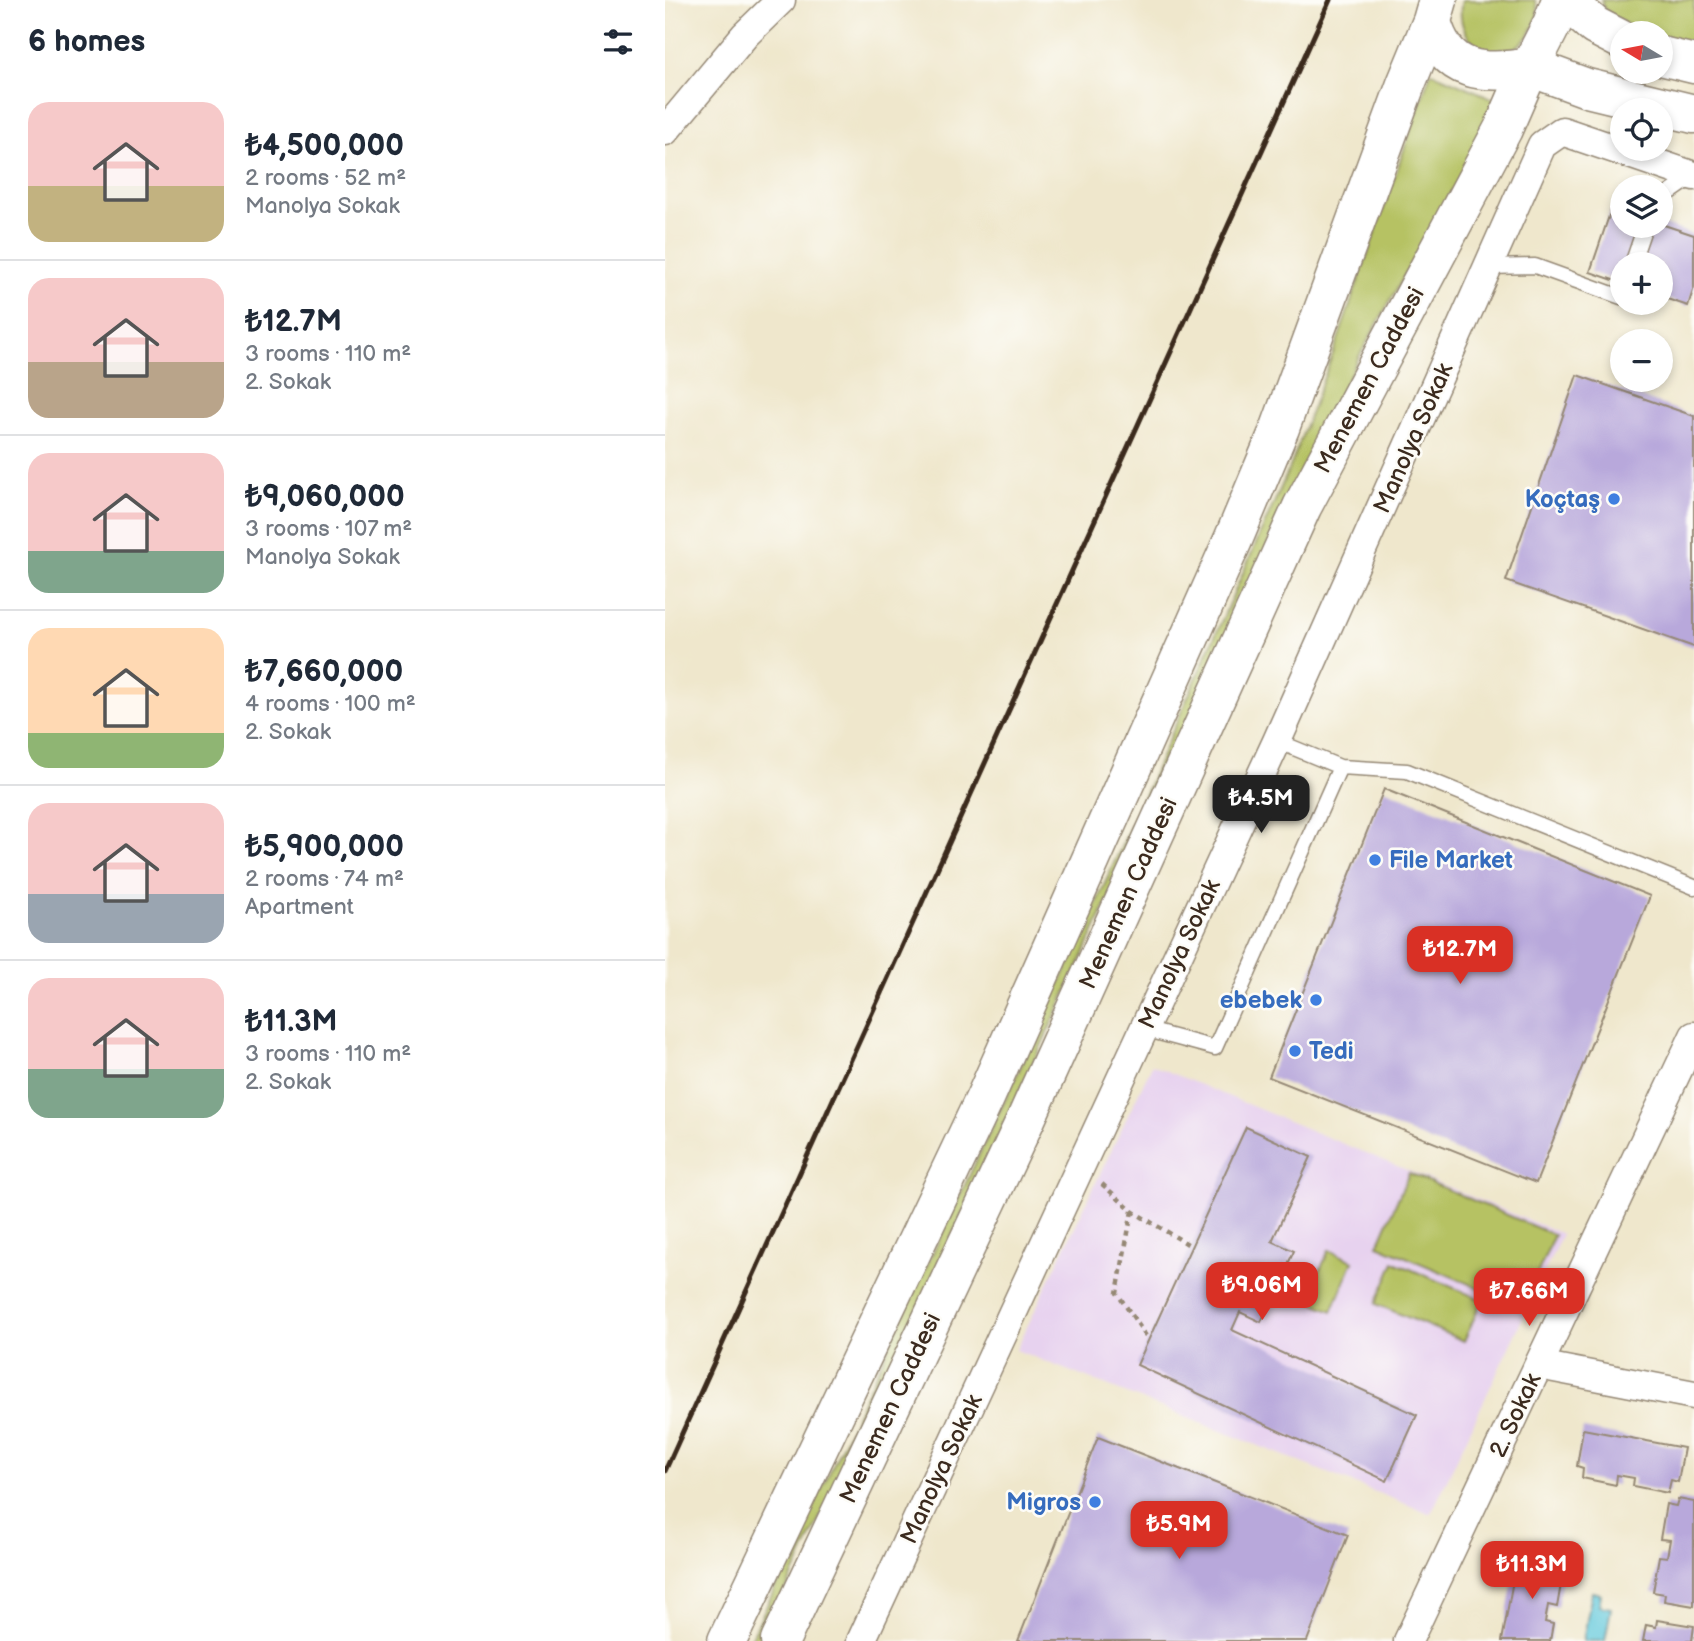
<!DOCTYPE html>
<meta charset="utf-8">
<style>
body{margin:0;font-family:"Balsamiq Sans",sans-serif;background:#f6f6f7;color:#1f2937;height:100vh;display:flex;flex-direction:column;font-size:26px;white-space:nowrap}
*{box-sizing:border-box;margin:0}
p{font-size:23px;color:#747a83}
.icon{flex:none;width:38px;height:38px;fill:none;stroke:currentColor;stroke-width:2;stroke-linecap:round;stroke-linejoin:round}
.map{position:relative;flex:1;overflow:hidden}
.side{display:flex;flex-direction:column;background:#fff;width:665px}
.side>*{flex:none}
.needle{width:46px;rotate:280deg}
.buttons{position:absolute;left:945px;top:21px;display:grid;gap:14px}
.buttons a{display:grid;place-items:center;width:63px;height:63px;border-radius:50%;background:#fff;box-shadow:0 4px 10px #0003;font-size:35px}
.price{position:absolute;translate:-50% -60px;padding:0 16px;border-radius:14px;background:#d93025;color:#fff;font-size:23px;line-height:46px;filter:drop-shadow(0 2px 4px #0008)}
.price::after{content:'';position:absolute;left:50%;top:42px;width:21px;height:16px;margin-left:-10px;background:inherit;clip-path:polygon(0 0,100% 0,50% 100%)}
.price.current{background:#222;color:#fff}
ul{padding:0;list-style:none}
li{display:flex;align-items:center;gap:21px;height:175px;padding:0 28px}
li+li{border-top:2px solid #e0e1e3}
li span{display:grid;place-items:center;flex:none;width:196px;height:140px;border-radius:21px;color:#555}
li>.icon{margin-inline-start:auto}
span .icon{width:84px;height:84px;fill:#fffc;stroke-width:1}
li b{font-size:30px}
h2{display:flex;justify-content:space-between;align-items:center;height:84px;padding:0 28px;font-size:30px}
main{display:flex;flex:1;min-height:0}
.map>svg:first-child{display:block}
</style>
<main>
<section class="side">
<h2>6 homes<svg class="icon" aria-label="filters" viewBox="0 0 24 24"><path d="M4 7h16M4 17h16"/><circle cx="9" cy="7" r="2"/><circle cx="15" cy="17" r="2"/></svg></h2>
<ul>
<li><span style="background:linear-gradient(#f6c9c9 60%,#c2b280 0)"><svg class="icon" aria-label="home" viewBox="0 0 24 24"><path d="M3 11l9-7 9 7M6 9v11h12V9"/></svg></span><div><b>₺4,500,000</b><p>2 rooms · 52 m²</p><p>Manolya Sokak</p></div></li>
<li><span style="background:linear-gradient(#f6c9c9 60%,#b9a48a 0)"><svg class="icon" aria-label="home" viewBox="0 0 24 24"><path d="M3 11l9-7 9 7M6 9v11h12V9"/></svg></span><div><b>₺12.7M</b><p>3 rooms · 110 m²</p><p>2. Sokak</p></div></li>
<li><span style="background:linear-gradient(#f6c9c9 70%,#7fa58c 0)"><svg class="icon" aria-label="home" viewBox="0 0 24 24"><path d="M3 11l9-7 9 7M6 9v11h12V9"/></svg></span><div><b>₺9,060,000</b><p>3 rooms · 107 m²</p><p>Manolya Sokak</p></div></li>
<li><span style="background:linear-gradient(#ffd9b3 75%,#8fb573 0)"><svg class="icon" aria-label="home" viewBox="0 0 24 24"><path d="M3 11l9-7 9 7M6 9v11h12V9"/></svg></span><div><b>₺7,660,000</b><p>4 rooms · 100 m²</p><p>2. Sokak</p></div></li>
<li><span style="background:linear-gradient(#f6c9c9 65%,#9aa5b1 0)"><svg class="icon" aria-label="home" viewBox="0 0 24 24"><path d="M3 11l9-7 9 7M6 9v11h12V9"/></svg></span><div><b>₺5,900,000</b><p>2 rooms · 74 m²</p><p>Apartment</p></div></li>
<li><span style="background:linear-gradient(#f6c9c9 65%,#7fa58c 0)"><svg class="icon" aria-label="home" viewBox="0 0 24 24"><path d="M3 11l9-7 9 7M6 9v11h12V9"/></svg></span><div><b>₺11.3M</b><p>3 rooms · 110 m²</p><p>2. Sokak</p></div></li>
</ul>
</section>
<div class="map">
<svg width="1029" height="1641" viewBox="0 0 1029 1641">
<rect width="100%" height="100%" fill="#fdfcf7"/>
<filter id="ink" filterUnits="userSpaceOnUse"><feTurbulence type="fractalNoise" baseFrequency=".0143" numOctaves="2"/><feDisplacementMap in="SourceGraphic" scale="14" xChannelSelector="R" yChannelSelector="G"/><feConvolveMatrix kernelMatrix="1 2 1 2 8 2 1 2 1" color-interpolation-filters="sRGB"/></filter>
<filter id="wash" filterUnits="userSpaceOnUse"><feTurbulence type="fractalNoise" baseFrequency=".00686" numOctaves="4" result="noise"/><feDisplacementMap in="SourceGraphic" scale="28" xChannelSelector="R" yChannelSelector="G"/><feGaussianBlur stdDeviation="1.57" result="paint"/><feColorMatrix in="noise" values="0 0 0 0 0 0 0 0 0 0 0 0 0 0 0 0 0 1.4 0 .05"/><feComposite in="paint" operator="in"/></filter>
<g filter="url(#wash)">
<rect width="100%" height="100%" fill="#efe7cc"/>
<!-- built -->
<path fill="#e7d2ef" d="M487,1065L897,1234L766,1514L351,1350Z"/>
<!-- green -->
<path fill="#b6c264" stroke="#787641" stroke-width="2" d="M797,0H870C874,10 873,17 869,26C846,74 786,50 797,0Z
M937,0H1029V43L996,37V33C973,33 956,23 939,9Z
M766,72L834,101L825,122L691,362L635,472L414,965L97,1641H85L406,960L625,467L669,351Z
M744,1173L889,1235L858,1307L713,1245Z
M664,1250L688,1261L667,1311L642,1300Z
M729,1262L817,1300L799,1341L711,1304Z"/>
<!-- water -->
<path fill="#5fc8db" stroke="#4d797c" stroke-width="2" d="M927,1592L936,1594L934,1606L946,1608L940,1641H918Z"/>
<g id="blocks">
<!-- building -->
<path fill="#b8a8db" d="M947,207L957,210V226H996V224L1029,235V287L1023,306L996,297V264H957V283L925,272Z
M912,375L1029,416V647L841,581Z
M719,789L985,896L871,1183L604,1077Z
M581,1127L646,1157L607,1241L629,1251L596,1322L575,1312L567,1330L752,1415L722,1481L472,1365Z
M918,1429L1019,1448L1013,1482L1006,1480L1003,1493L968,1486L969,1478L952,1475L951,1485L917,1478L918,1468L912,1466Z
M433,1437L683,1535L642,1641H353Z
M1013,1499L1029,1502V1606L999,1601L1000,1594L988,1592L994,1556L1002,1557L1005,1540L995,1539L1001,1504L1011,1506Z
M852,1558L889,1564L888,1571L898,1573L892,1607L883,1605L880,1622L888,1624L885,1641H837Z
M992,1620L1029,1626L1027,1641H978L981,1625L991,1627Z"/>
</g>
</g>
<g filter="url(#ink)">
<use href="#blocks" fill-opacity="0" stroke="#958875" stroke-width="2"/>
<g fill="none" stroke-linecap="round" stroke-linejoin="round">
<defs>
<path id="lane" d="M996,199L1029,176
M967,264L980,226
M823,267L870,266L956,297L957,293
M612,741L675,767L742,771L1029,887
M479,1029L550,1048L675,767"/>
<path id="street" d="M0,131L80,35L116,0
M874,1365L1029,1395
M196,1641L612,741L877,145L897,131L1029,176
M743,1641L1029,1036"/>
<path id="secondary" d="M900,0L930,26L957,40
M996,56L1029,64
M865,67L922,88L1029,114"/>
<path id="highway" d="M767,21C780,74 819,75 865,67
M62,1641L320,1098L568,540L615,428L741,84L767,21L773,0
M115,1641L361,1119L637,507L838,129L865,67L887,24L896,0"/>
</defs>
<!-- lane casing -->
<use href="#lane" stroke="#958875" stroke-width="17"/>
<!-- street casing -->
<use href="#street" stroke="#958875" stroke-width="31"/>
<!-- secondary casing -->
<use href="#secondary" stroke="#958875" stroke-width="41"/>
<!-- highway casing -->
<use href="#highway" stroke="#958875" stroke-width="41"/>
<!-- path -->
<path stroke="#958875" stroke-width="4.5" stroke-dasharray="5 5" stroke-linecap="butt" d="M437,1184L467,1211L526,1246
M467,1211L452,1293L483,1339"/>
<!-- lane -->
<use href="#lane" stroke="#fff" stroke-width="14"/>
<!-- street -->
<use href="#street" stroke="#fff" stroke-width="28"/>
<!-- secondary -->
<use href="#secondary" stroke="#fff" stroke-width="38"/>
<!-- highway -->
<use href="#highway" stroke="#fff" stroke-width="38"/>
<!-- rail -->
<path stroke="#3b2a1e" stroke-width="5" d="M0,1471L665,0"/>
</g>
</g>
<!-- markers -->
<g fill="#3f7fe0" stroke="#fdfcf7" stroke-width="2.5">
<circle cx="949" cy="499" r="7"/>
<circle cx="710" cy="860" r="7"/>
<circle cx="651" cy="1000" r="7"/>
<circle cx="630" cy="1051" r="7"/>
<circle cx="430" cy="1502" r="7"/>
</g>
<g text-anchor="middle" stroke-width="5" stroke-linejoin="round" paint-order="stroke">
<!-- street labels -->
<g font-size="24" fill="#3b2a1e" stroke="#fdfcf7">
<text transform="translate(704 380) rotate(-62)" y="8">Menemen Caddesi</text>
<text transform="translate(748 438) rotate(-66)" y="8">Manolya Sokak</text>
<text transform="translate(463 893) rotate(-66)" y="8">Menemen Caddesi</text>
<text transform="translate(514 954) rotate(-65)" y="8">Manolya Sokak</text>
<text transform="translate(225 1408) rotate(-65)" y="8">Menemen Caddesi</text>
<text transform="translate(850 1415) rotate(-65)" y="8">2. Sokak</text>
<text transform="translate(276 1469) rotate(-65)" y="8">Manolya Sokak</text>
</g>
<!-- shop labels -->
<g font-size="24" font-weight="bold" fill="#366cbe" stroke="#fdfcf7" text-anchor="end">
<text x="935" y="507">Koçtaş</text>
<text x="724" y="868" text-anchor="start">File Market</text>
<text x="637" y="1008">ebebek</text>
<text x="644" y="1059" text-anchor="start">Tedi</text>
<text x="416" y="1510">Migros</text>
</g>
</g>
</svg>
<div class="buttons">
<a><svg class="needle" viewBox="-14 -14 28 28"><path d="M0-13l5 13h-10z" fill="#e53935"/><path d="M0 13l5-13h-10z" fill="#747a83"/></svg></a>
<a><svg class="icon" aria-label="locate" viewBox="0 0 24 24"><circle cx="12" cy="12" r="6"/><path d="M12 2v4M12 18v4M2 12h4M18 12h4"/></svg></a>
<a><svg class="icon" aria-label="layers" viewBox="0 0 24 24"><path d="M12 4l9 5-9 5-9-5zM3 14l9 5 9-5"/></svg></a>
<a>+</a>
<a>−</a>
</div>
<b class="price current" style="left:596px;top:835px">₺4.5M</b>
<b class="price" style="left:795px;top:986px">₺12.7M</b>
<b class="price" style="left:597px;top:1322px">₺9.06M</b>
<b class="price" style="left:864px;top:1328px">₺7.66M</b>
<b class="price" style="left:514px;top:1561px">₺5.9M</b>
<b class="price" style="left:867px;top:1601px">₺11.3M</b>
</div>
</main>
